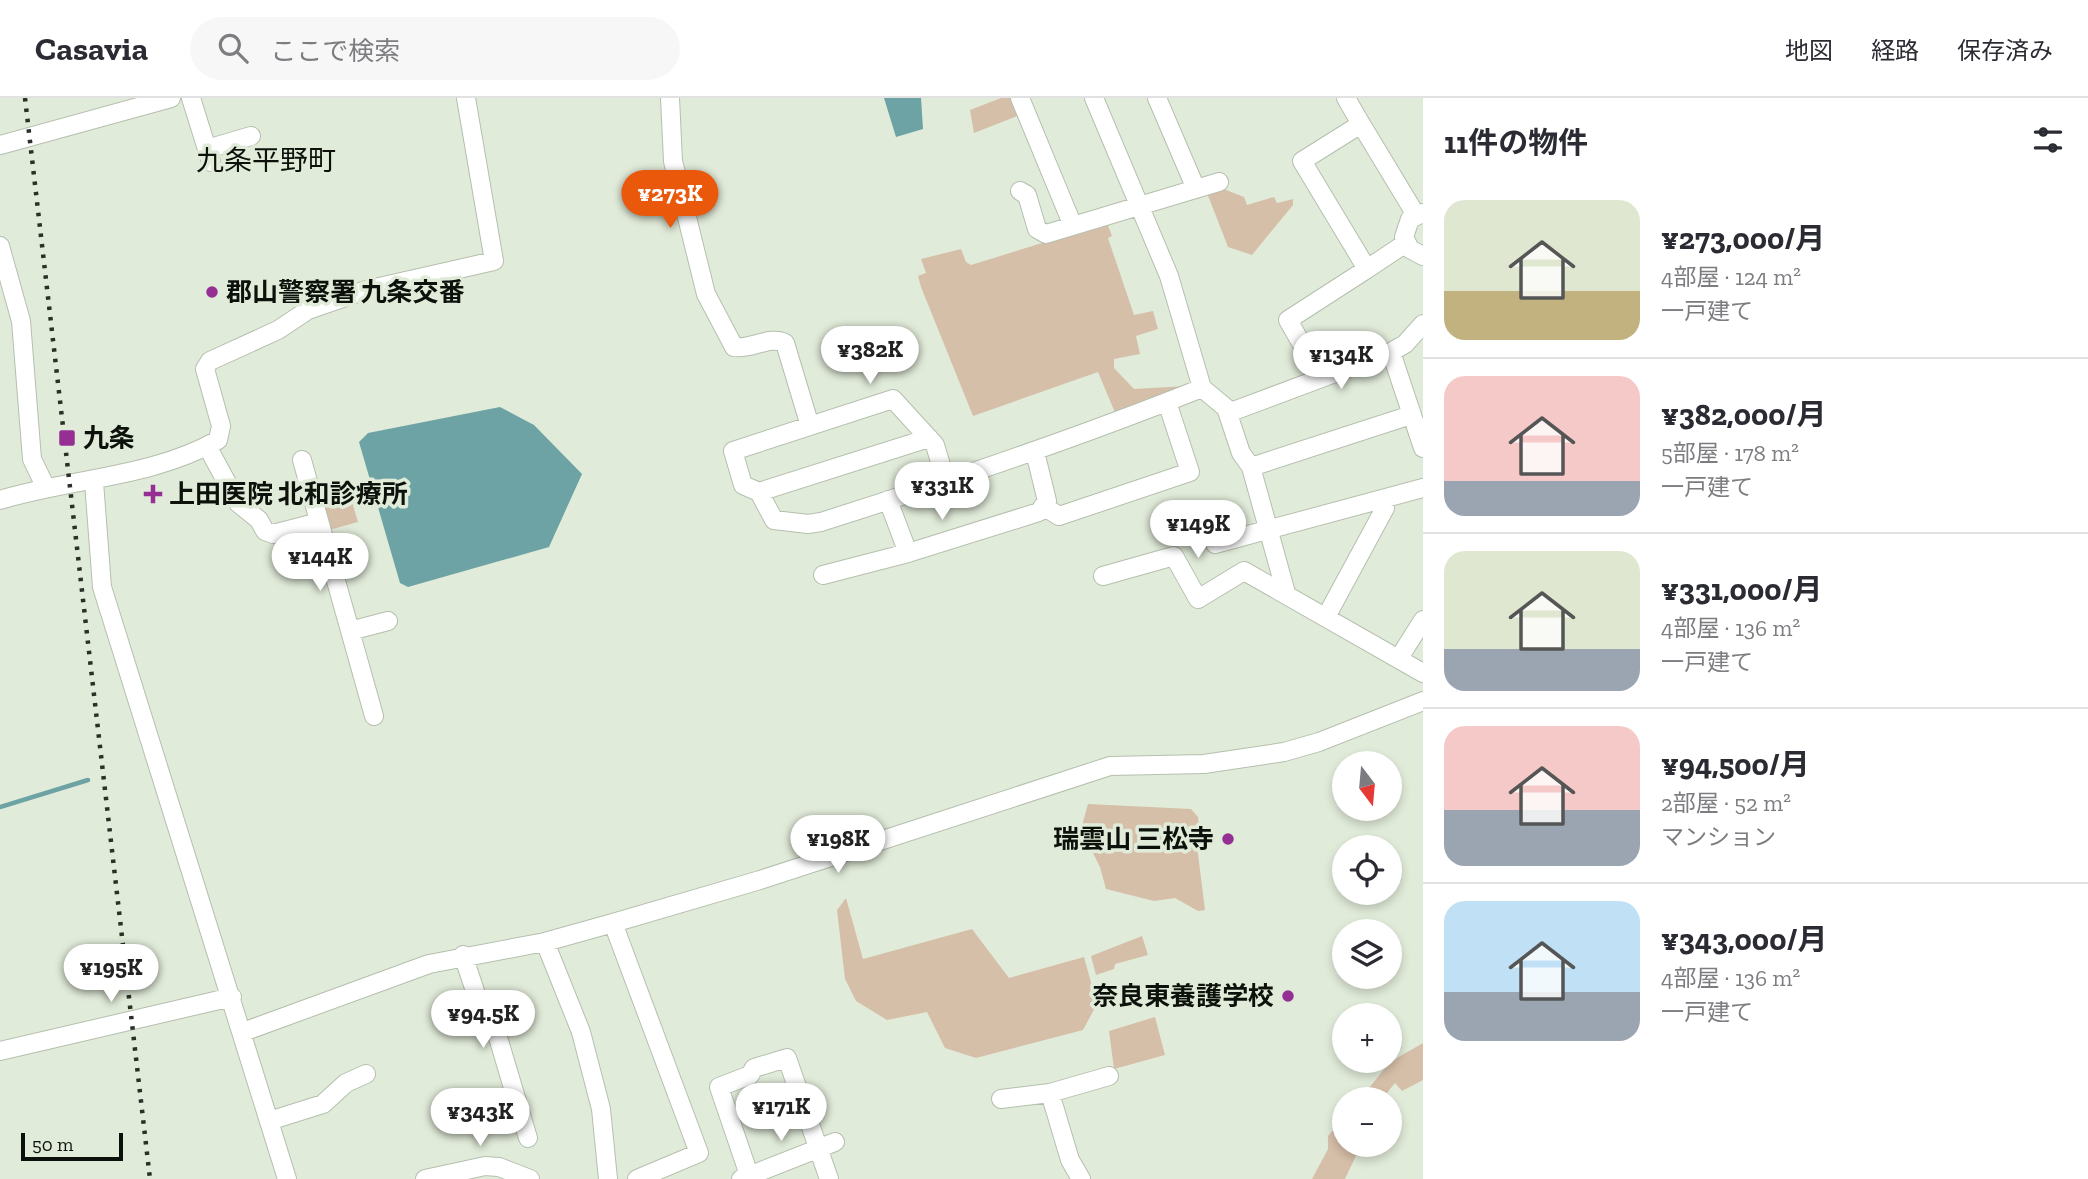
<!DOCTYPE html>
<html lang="ja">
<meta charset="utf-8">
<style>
body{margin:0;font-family:"Zilla Slab","Noto Sans JP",serif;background:#f7f7f7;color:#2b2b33;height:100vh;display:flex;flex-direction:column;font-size:26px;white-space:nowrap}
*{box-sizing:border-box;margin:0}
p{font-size:23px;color:#7c7c81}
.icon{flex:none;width:38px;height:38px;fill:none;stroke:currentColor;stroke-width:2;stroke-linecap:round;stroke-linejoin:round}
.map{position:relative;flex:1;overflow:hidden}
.drawer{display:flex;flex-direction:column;background:#fff;width:665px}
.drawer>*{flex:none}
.needle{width:46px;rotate:164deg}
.controls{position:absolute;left:1332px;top:653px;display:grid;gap:14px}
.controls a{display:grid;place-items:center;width:70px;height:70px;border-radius:50%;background:#fff;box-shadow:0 4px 10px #0003;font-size:35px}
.scale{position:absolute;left:21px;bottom:18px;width:102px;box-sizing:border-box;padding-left:7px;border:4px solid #0d110b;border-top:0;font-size:19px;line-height:24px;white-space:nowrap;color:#0d110b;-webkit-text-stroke:5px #e1ebd9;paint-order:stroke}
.price{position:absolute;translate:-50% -60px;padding:0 16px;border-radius:24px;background:#fff;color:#222;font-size:23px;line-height:46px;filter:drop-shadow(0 2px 4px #0008)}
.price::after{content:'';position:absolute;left:50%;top:42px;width:21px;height:16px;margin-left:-10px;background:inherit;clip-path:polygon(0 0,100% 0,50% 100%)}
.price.on{background:#ea580c;color:#fff}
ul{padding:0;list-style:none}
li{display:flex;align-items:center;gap:21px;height:175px;padding:0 21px}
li+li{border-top:2px solid #e1e1e2}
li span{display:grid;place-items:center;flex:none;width:196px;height:140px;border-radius:21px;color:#555}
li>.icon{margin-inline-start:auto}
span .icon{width:84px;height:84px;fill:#fffc;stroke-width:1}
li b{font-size:30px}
h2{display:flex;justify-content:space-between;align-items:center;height:84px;padding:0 21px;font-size:30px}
header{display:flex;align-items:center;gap:42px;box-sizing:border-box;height:98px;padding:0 35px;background:#fff;border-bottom:2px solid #e1e1e2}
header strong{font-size:33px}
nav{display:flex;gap:38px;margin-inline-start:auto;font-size:24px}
.search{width:490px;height:63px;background:#f7f7f7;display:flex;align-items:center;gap:18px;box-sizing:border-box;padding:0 24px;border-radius:38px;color:#7c7c81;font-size:26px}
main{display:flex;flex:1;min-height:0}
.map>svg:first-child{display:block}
</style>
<header>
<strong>Casavia</strong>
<div class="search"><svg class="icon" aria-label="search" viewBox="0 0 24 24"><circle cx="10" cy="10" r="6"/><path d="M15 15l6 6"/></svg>ここで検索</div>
<nav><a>地図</a><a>経路</a><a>保存済み</a></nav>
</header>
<main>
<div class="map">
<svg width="1423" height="1081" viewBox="0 0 1423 1081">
<rect width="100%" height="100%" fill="#e1ebd9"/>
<!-- green -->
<path fill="#d6bfa9" d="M1001,0H1013L1020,17L974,35L970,12Z
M1221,90L1244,99L1247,107L1274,99L1277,105L1293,101V107L1252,157L1228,149L1207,95Z
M1107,125L1112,138L1108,140L1134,217L1153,213L1158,231L1136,238L1140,256L1114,261V270L1134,291L1187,288L1116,317L1098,274L973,318L921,189L918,178L926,175L921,161L961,151L966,164L971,167Z
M350,397L358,424L329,432L322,405Z
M1088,706L1191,711L1198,719L1201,744L1197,748L1205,812L1198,813L1175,800L1154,803L1106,791L1100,769L1081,731Z
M846,800L863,861L972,831L1009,880L1084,859L1097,906L1083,932L976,960L945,950L927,914L887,922L856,903L845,881L837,812Z
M1142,838L1148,857L1115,866L1114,871L1096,877L1091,858Z
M1155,919L1165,957L1114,971L1109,933Z
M1423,945V982L1402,993L1395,985L1382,1001H1360L1390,964Z
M1344,1020V1046L1361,1047L1345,1081H1312L1328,1051V1038Z"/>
<!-- water -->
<path fill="#6da3a4" d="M884,0H921L923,31L896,39Z
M500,309L534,327L582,376L549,449L408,489L400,485L359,344L368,335Z"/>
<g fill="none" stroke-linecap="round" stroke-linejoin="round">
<!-- stream -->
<path stroke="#6da3a4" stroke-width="4.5" d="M0,709L88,682"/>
<defs>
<path id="minor" d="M191,0L211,64
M670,0L673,63L706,196L734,249C752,252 769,237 785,245L810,328
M1020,0L1073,128
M1094,0L1169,178L1202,290L1226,310L1241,355L1251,369L1286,495
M1157,0L1196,91
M1346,0L1361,26L1302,63L1367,171L1406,145
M1361,26L1416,117
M0,47L171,0
M207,51L251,38
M1020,93L1027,97L1037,131L1046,136L1219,84
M1423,115L1410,121L1404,139L1410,151L1423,158
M0,148L21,223L32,361L45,388
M1391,254L1423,350
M1321,280L1288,222L1367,171
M1228,315L1391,254L1405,246L1423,226
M207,348L238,405L259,422L265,433L273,436L319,424
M302,362L374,618
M1251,369L1411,317
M94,384L102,489L287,1081
M946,384L935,347L893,301L733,353L743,387L759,394L774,422L808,426L821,424C950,383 1077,340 1202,290
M759,394L929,340
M0,402C71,380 151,380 218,342L221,328L205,271L210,263L278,232L308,212L366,192L494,163L466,0
M888,402L908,455
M1043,408L1059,418L1190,374L1167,304
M1215,446L1423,390
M823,477L908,455L1039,414L1047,403L1035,354
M1103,478L1174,458L1198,501L1244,473L1423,575
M1326,519L1385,410L1382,402
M350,533L388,523
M1399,560L1423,522
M613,825L699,1055L637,1081
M545,844L581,934L601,1011L608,1081
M463,857L477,899L491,916L528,1040
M243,934L429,866L545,844L613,825L760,782L1110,668L1204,666L1284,654L1319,644L1423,603
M0,953L232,899
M1050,995L1070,1062L1081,1081
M1001,1001L1050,995L1109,978
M269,1023L323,1006L346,985L366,976
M749,1077L719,989L750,977L754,970L787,960L829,1081
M425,1081L485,1068L499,1069L530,1081
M741,1081L835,1044"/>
</defs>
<!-- minor casing -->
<use href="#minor" stroke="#b5bfae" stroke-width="20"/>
<!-- minor -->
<use href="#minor" stroke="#fff" stroke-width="18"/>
<!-- rail -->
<path stroke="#2a2f27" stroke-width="4.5" stroke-dasharray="3.5 7" stroke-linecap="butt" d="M25,0L150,1081"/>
</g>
<!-- markers -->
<g fill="#952f94" stroke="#e1ebd9" stroke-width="2.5">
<circle cx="212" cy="194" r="7"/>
<rect x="58" y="331" width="18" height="18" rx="3.5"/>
<path d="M149.5 385.5h7v7h7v7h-7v7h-7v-7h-7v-7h7z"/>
<circle cx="1228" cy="741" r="7"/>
<circle cx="1288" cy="898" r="7"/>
</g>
<g text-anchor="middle" stroke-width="7" stroke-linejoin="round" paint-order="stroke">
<!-- poi labels -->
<g font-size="26" font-weight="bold" fill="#0d110b" stroke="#e1ebd9" text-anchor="start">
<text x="226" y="203">郡山警察署 九条交番</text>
<text x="83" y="349">九条</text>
<text x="169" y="405">上田医院 北和診療所</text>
<text x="1214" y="750" text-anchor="end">瑞雲山 三松寺</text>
<text x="1274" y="907" text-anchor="end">奈良東養護学校</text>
</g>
<!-- neighbourhood labels -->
<g font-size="28" fill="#0d110b" stroke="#e1ebd9">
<text x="266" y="72">九条平野町</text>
</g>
</g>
</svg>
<div class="controls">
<a><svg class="needle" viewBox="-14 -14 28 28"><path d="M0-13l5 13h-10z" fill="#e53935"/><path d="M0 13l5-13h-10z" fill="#7c7c81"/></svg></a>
<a><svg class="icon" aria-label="locate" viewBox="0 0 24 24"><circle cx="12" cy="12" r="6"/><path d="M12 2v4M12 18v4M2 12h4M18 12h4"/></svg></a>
<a><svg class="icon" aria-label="layers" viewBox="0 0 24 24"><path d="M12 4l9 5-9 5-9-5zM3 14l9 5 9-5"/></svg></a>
<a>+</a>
<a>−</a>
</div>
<div class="scale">50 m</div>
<b class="price on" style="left:670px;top:132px">¥273K</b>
<b class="price" style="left:870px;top:288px">¥382K</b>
<b class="price" style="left:1341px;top:293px">¥134K</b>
<b class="price" style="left:942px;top:424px">¥331K</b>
<b class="price" style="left:1198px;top:462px">¥149K</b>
<b class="price" style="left:320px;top:495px">¥144K</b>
<b class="price" style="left:838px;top:777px">¥198K</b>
<b class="price" style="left:111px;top:906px">¥195K</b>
<b class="price" style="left:483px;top:952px">¥94.5K</b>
<b class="price" style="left:781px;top:1045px">¥171K</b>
<b class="price" style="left:480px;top:1050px">¥343K</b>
</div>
<section class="drawer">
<h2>11件の物件<svg class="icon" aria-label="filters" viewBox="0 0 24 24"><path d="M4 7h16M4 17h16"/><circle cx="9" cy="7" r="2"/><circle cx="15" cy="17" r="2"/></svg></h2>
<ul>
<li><span style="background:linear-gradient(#dfe7d0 65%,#c2b280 0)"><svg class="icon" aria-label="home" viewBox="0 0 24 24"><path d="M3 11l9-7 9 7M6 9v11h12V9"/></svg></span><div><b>¥273,000/月</b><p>4部屋 · 124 m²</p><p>一戸建て</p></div></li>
<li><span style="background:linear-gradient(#f6c9c9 75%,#9aa5b1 0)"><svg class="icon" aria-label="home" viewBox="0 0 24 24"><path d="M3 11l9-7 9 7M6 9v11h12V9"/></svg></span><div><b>¥382,000/月</b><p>5部屋 · 178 m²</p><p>一戸建て</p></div></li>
<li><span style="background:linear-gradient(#dfe7d0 70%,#9aa5b1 0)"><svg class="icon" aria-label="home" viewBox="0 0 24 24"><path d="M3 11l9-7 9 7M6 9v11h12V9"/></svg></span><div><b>¥331,000/月</b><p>4部屋 · 136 m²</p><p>一戸建て</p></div></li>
<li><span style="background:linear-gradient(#f6c9c9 60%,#9aa5b1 0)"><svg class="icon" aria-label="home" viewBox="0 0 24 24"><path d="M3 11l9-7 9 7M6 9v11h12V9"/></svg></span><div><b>¥94,500/月</b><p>2部屋 · 52 m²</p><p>マンション</p></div></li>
<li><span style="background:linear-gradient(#bfe0f5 65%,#9aa5b1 0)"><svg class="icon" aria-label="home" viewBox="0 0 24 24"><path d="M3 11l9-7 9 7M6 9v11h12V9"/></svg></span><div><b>¥343,000/月</b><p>4部屋 · 136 m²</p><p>一戸建て</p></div></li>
</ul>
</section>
</main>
